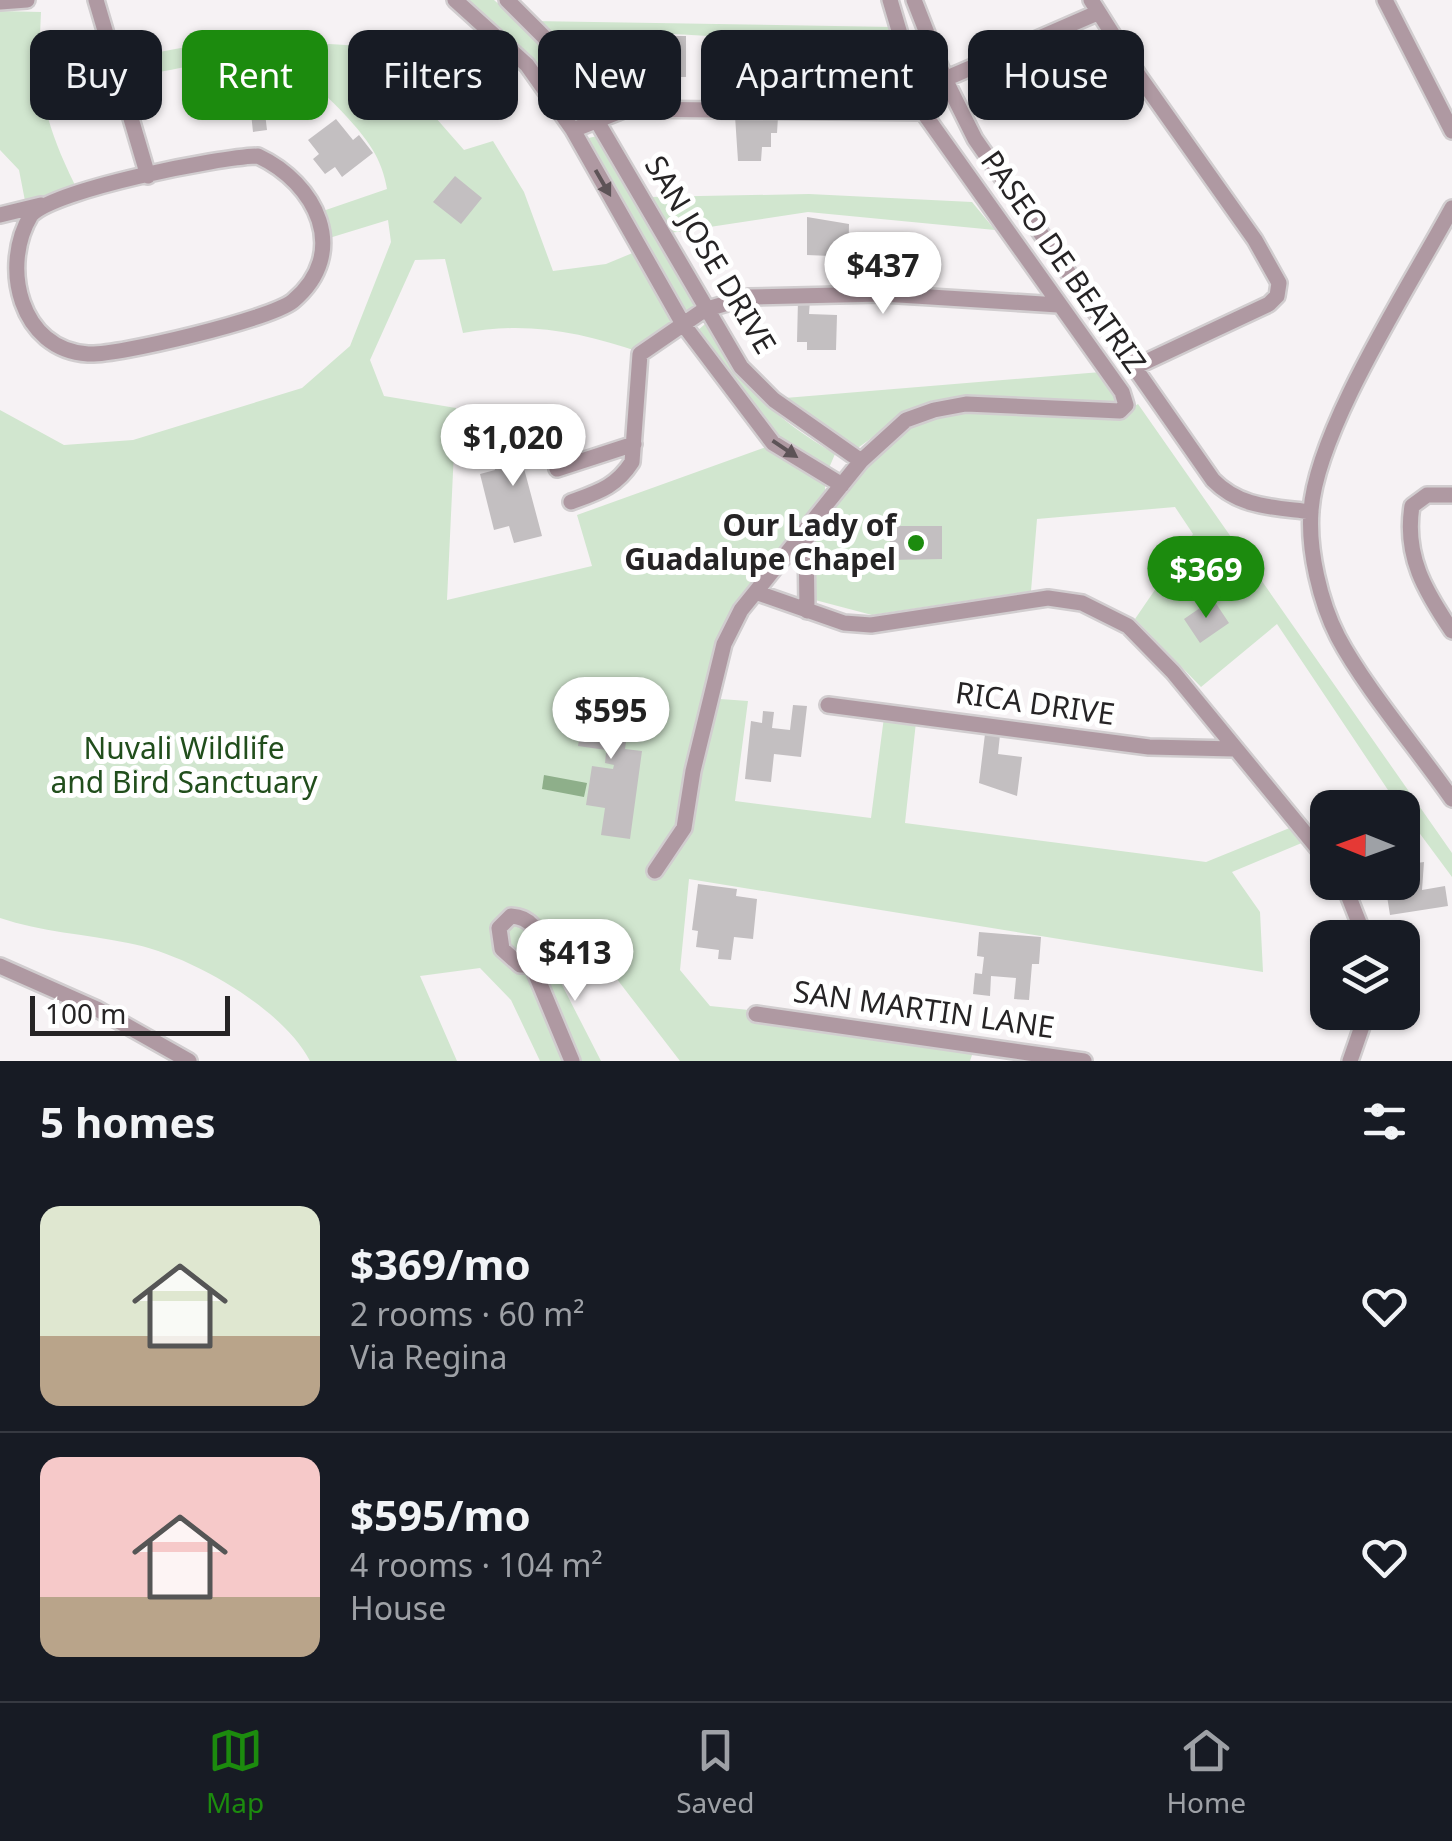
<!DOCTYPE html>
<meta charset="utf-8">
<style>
body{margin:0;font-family:"Noto Sans",sans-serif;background:#242831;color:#f1f3f6;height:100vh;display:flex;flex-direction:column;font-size:38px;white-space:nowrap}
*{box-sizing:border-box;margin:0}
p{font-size:32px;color:#9ea1a6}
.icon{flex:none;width:55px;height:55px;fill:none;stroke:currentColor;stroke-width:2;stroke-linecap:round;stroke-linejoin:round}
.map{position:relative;height:1061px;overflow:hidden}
.panel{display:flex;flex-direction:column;background:#171b24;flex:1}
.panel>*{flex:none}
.guide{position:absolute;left:30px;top:30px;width:1392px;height:90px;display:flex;gap:20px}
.needle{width:65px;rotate:271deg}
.buttons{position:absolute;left:1310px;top:790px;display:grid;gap:20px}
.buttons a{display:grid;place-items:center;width:110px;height:110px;border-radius:20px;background:#171b24;box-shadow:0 2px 8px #0004;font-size:50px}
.scale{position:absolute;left:30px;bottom:25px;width:200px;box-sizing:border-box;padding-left:10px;border:5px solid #262425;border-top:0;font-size:28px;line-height:35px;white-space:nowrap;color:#262425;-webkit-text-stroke:8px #fff;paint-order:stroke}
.price{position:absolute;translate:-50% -85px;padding:0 22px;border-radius:35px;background:#fff;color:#222;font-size:32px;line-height:65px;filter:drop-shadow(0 2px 5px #0008)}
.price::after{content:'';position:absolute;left:50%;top:60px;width:30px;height:22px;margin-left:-15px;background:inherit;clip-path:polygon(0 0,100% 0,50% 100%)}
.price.selected{background:#1c8b0e;color:#fff}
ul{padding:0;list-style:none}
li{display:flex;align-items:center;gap:30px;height:250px;padding:0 40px}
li+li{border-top:2px solid #363941}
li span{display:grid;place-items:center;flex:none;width:280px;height:200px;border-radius:20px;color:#555}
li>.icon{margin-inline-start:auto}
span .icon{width:120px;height:120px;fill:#fffc;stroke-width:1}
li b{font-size:42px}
h2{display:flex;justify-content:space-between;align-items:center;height:120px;padding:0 40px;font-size:42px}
.pill{padding:0 35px;border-radius:20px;background:#171b24;box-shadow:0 2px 8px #0004;font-size:35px;line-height:90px}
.pill.selected{background:#1c8b0e;color:#fff}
.tab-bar{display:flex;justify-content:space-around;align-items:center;height:140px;border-top:2px solid #363941;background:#171b24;font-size:28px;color:#9ea1a6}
.tab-bar a{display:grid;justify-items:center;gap:5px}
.tab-bar .selected{color:#1c8b0e}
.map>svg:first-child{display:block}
</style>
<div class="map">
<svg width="1452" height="1061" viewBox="0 0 1452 1061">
<rect width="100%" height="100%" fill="#f6f2f4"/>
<!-- green -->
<path fill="#d1e6cf" d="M467,0H494L544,44L584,108L570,115L531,60Z
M0,11L41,12C37,93 44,123 80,195L26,206L19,170L0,150Z
M532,21L893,27L900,47L657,33L557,46Z
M234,38L377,47L411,66L428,109L464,150L493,141L524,192L553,271L606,264L635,252L672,317L666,331L642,353C581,332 527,321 463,333L445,259L415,260L370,360L384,396L456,408L447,600L592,566L577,515L772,445L825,478V496L736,609L706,698L748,701L735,801L871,818L884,717L916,722L905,823L1206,862L1292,827L1304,842L1232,872L1260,912L1263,972L689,879L680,970L710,1006L749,1010V1018L973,1052L970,1061H680L613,974L553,980L549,982L560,981L601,1061H582L548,982L534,988L566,1061H540L511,1000L480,968L420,976L457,1061H310C282,1007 188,954 128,943C85,934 41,932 0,918V410L64,445L133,440L302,388L350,346L391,242L388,220L326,239L320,212L387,189C382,158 367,139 346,116C275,37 219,63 126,78L122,59Z
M602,135L695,307L684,313L584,139Z
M809,194L972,202L995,230L808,212L670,233L649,197Z
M705,324C740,385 775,419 835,454L829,468L777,437L696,332Z
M1101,372L1113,385L1120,403L1115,408L970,399L905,414L855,450L821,430L785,398Z
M1138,404L1452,853V877L1392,796L1277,624L1201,687L1135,619L1193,534L1175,507L1037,519L1031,591L872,615L815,600L813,537L865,468L908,428L937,417L971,412L1121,414Z"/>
<!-- water -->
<path fill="#8eaf8a" d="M544,775L587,783L584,797L542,789Z"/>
<!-- building -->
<path fill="#c3bfc1" d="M657,36H686V77H659V90H645V56H657L646,53V41H657Z
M235,76V80H261L267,130L253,132L251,113L226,116L221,78Z
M735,116L778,117L777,133H771V147H762L761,161H738Z
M336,119L353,140L359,135L373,153L342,177L335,167L325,174L313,159L319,154L308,140Z
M455,176L482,198L461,224L433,202Z
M807,217L849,224L848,273H830V256L807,255Z
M798,300H810L809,314L837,315L836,350H807V342H797Z
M544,436L548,454L522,461L542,536L514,543L509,526L494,530L480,474L495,470L490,450Z
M890,526H942V559L890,560Z
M1213,599L1229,623L1200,643L1184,619Z
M586,693L632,700L625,749L642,751L630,839L601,835L605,808L586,805L592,766L613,769L614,765L605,763L606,753L613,751L578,746Z
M793,705L807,706L801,757L774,754L771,782L745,779L751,721L762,723L763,711L774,712L772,728L790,730Z
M985,734L1000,735L998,754L1022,757L1017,796L979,783Z
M1424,862L1422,890L1445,886L1448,906L1390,915L1387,896L1408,893L1407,882H1402V865Z
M698,884L737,889L736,896L757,899L753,939L734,937L731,960L718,959L719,950L696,947L698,931L692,930Z
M979,932L1041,937L1039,964H1032L1029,1000L1014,999L1016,978L991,976L990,996L973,994L975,973L982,974L984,957L977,956Z"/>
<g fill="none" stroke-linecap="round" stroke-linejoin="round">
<defs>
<path id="street" d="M96,0L148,176
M455,0L527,65L573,130L683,324L773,443L842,485
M507,0L553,46L741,367L774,400L861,461
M914,0L945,79L975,139L1213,480C1240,508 1274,507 1311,512
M1091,0L1139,76L1255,240L1279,283L1277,296L1269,304L1137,366
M1385,0L1452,131
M0,2L27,0
M945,79L1097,13
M573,130L626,109L923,112
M258,156C316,183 351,252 293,301C271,319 117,356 88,354C20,350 0,266 31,215C56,189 219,157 258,156Z
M1452,208C1411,284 1316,430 1311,511C1308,550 1320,602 1338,637C1365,688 1418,750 1452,799
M0,215L41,205
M557,469L634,444
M1452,495H1427L1412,506C1404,556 1425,591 1452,631
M571,502C598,492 616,487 632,462L640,354L704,310L748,297L883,294L1058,305
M806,535L807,611
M758,593L844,623L871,625L1048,598L1082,603L1128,626L1173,672L1328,861
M828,705L1149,747L1235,749
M655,871L684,828L693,771L724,644L741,610L861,461L906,420L934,410L966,404L1120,411L1126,405L1122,392L923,112L890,0
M1343,882L1365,938
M511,916C531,917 541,932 541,951L532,965H520L502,949L499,928Z
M532,965L572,1061
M0,966L97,1009L189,1061
M756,1014L1084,1061
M1350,1061L1367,1012"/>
</defs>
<!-- street casing -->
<use href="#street" stroke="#d1cdcf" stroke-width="20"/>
<!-- street -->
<use href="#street" stroke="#af99a2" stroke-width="15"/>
</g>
<!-- one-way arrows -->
<defs><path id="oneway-solid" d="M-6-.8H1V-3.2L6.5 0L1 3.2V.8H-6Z" transform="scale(2.5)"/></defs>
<g fill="#5d5357">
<use href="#oneway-solid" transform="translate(603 183) rotate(60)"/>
<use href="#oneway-solid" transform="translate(785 449) rotate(34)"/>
</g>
<!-- markers -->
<circle fill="#1c8b0e" stroke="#fff" stroke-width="4" cx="916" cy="543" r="10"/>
<g text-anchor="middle" stroke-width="10" stroke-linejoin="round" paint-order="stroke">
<!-- street labels -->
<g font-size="30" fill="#262425" stroke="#fff">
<text transform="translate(710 255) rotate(59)" y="10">SAN JOSE DRIVE</text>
<text transform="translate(1063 262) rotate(55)" y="10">PASEO DE BEATRIZ</text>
<text transform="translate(1035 704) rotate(8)" y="10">RICA DRIVE</text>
<text transform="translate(924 1010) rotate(8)" y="10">SAN MARTIN LANE</text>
</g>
<!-- poi labels -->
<g font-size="30" font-weight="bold" fill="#262425" stroke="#fff" text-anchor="end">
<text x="896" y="536">Our Lady of<tspan x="896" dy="34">Guadalupe Chapel</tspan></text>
</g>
<!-- park labels -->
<g font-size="30" fill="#214e1c" stroke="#fff">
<text x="184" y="759">Nuvali Wildlife<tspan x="184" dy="34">and Bird Sanctuary</tspan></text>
</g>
</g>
</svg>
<div class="buttons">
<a><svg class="needle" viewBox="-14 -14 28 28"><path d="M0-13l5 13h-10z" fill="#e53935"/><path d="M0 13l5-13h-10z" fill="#9ea1a6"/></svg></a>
<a><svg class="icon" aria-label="layers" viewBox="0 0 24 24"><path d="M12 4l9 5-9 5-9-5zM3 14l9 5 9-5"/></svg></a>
</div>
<div class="scale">100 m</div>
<b class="price" style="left:883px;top:317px">$437</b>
<b class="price" style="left:513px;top:489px">$1,020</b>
<b class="price selected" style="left:1206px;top:621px">$369</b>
<b class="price" style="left:611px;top:762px">$595</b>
<b class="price" style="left:575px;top:1004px">$413</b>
<div class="guide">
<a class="pill">Buy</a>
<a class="pill selected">Rent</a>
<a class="pill">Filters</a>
<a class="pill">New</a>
<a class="pill">Apartment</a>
<a class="pill">House</a>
</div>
</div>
<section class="panel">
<h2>5 homes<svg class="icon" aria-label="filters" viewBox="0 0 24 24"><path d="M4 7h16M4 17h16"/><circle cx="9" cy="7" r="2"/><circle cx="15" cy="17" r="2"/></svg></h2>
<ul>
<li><span style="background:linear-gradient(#dfe7d0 65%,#b9a48a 0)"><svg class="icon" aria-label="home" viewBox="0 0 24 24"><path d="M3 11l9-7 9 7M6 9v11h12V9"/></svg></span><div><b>$369/mo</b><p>2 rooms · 60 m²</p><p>Via Regina</p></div><svg class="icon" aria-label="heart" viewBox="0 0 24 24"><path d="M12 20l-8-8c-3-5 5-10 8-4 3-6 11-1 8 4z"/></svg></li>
<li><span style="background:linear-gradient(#f6c9c9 70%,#b9a48a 0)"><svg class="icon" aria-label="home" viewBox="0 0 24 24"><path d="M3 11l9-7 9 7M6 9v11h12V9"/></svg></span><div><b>$595/mo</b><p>4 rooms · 104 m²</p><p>House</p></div><svg class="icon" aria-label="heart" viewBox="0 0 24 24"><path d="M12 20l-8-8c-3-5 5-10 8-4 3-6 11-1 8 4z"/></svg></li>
</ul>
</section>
<nav class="tab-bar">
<a class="selected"><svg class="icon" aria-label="map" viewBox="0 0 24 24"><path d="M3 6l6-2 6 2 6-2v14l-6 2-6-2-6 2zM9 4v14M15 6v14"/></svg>Map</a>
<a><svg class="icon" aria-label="saved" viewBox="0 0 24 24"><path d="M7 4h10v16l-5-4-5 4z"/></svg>Saved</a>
<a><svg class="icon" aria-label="home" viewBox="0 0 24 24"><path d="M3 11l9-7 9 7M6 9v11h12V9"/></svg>Home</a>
</nav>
